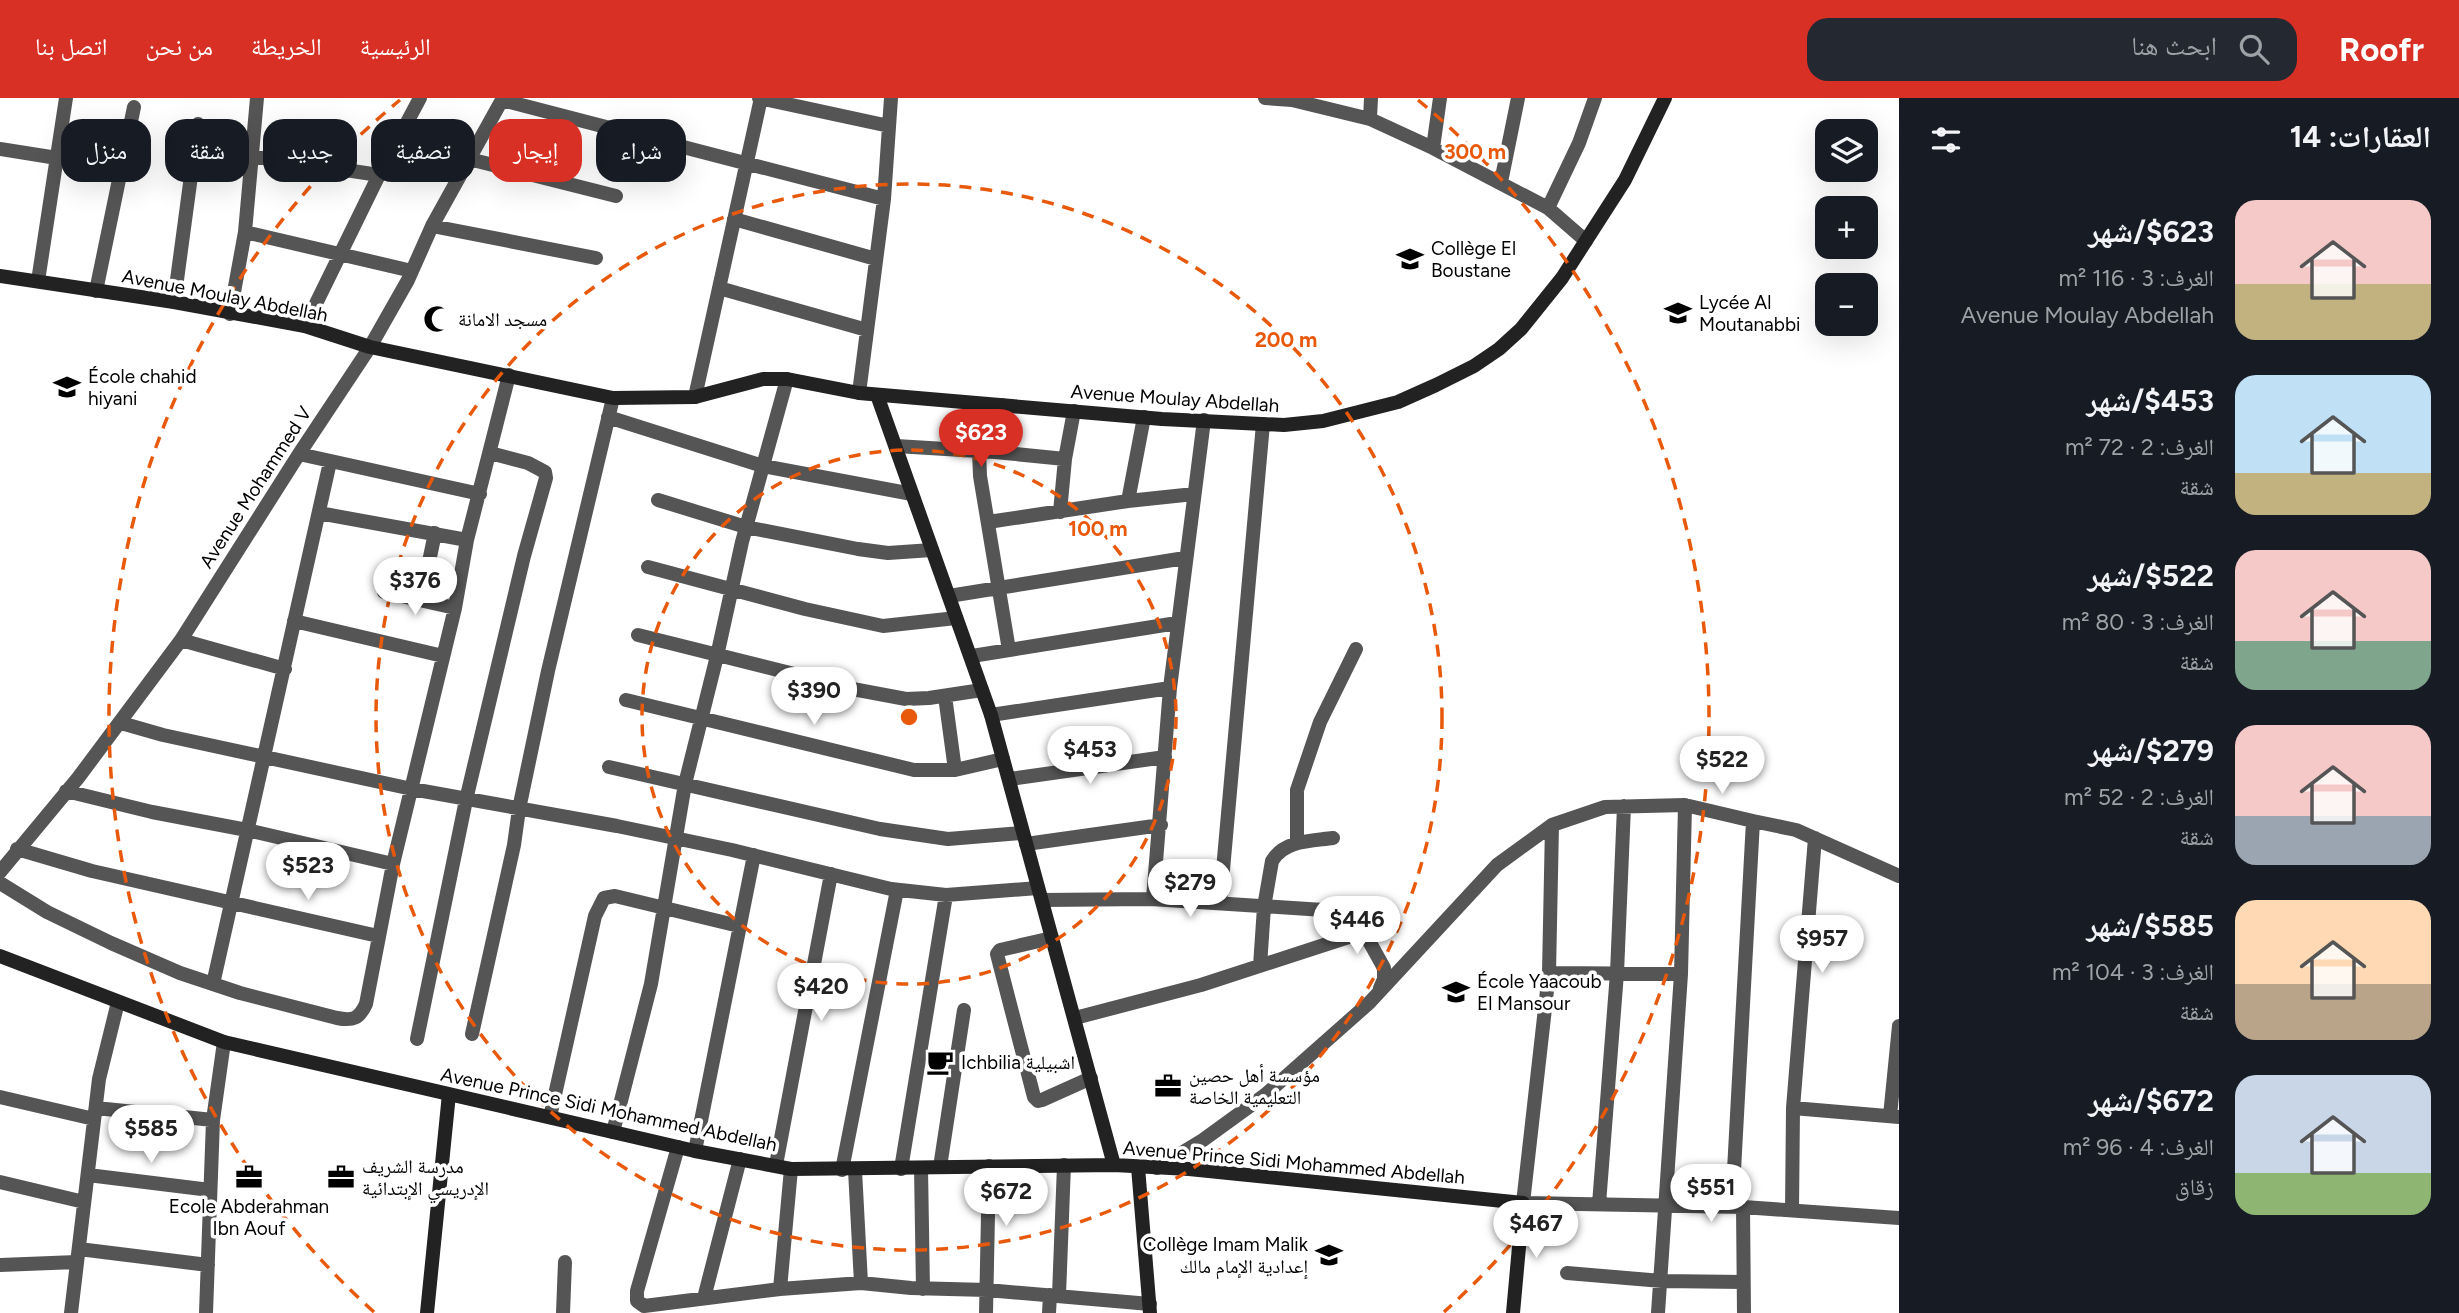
<!DOCTYPE html>
<html lang="ar">
<meta charset="utf-8">
<style>
body{margin:0;font-family:Figtree,"Noto Naskh Arabic",sans-serif;background:#242831;color:#f1f3f6;direction:rtl;height:100vh;display:flex;flex-direction:column;font-size:26px;white-space:nowrap}
*{box-sizing:border-box;margin:0}
p{font-size:23px;color:#9ea1a6}
.icon{flex:none;width:38px;height:38px;fill:none;stroke:currentColor;stroke-width:2;stroke-linecap:round;stroke-linejoin:round}
.map{position:relative;flex:1;overflow:hidden;direction:ltr}
.side{display:flex;flex-direction:column;background:#171b24;width:560px}
.side>*{flex:none}
.top-card{position:absolute;left:21px;top:21px;width:665px;height:63px;direction:rtl;display:flex;gap:14px}
.fabs{position:absolute;left:1815px;top:21px;display:grid;gap:14px}
.fabs a{display:grid;place-items:center;width:63px;height:63px;border-radius:14px;background:#171b24;box-shadow:0 7px 28px #0002;font-size:35px}
.price{position:absolute;translate:-50% -60px;padding:0 16px;border-radius:24px;background:#fff;color:#222;font-size:23px;line-height:46px;filter:drop-shadow(0 2px 4px #0008)}
.price::after{content:'';position:absolute;left:50%;top:42px;width:21px;height:16px;margin-left:-10px;background:inherit;clip-path:polygon(0 0,100% 0,50% 100%)}
.price.selected{background:#d93025;color:#fff}
ul{padding:0;list-style:none}
li{display:flex;align-items:center;gap:21px;height:175px;padding:0 28px}
li span{display:grid;place-items:center;flex:none;width:196px;height:140px;border-radius:21px;color:#555}
li>.icon{margin-inline-start:auto}
span .icon{width:84px;height:84px;fill:#fffc;stroke-width:1}
li b{font-size:30px}
h2{display:flex;justify-content:space-between;align-items:center;height:84px;padding:0 28px;font-size:30px}
.chip{padding:0 24px;border-radius:21px;background:#171b24;box-shadow:0 7px 28px #0002;font-size:24px;line-height:63px}
.chip.selected{background:#d93025;color:#fff}
header{display:flex;align-items:center;gap:42px;box-sizing:border-box;height:98px;padding:0 35px;background:#d93025;color:#fff}
header strong{font-size:33px}
nav{display:flex;gap:38px;margin-inline-start:auto;font-size:24px}
.search{width:490px;height:63px;background:#242831;display:flex;align-items:center;gap:18px;box-sizing:border-box;padding:0 24px;border-radius:21px;color:#9ea1a6;font-size:26px}
main{display:flex;flex:1;min-height:0}
.map>svg:first-child{display:block}
</style>
<header>
<strong>Roofr</strong>
<div class="search"><svg class="icon" aria-label="search" viewBox="0 0 24 24"><circle cx="10" cy="10" r="6"/><path d="M15 15l6 6"/></svg>ابحث هنا</div>
<nav><a>الرئيسية</a><a>الخريطة</a><a>من نحن</a><a>اتصل بنا</a></nav>
</header>
<main>
<section class="side">
<h2>العقارات: 14<svg class="icon" aria-label="filters" viewBox="0 0 24 24"><path d="M4 7h16M4 17h16"/><circle cx="9" cy="7" r="2"/><circle cx="15" cy="17" r="2"/></svg></h2>
<ul>
<li><span style="background:linear-gradient(#f6c9c9 60%,#c2b280 0)"><svg class="icon" aria-label="home" viewBox="0 0 24 24"><path d="M3 11l9-7 9 7M6 9v11h12V9"/></svg></span><div><b>$623/شهر</b><p>الغرف: 3 · 116 m²</p><p>Avenue Moulay Abdellah</p></div></li>
<li><span style="background:linear-gradient(#bfe0f5 70%,#c2b280 0)"><svg class="icon" aria-label="home" viewBox="0 0 24 24"><path d="M3 11l9-7 9 7M6 9v11h12V9"/></svg></span><div><b>$453/شهر</b><p>الغرف: 2 · 72 m²</p><p>شقة</p></div></li>
<li><span style="background:linear-gradient(#f6c9c9 65%,#7fa58c 0)"><svg class="icon" aria-label="home" viewBox="0 0 24 24"><path d="M3 11l9-7 9 7M6 9v11h12V9"/></svg></span><div><b>$522/شهر</b><p>الغرف: 3 · 80 m²</p><p>شقة</p></div></li>
<li><span style="background:linear-gradient(#f6c9c9 65%,#9aa5b1 0)"><svg class="icon" aria-label="home" viewBox="0 0 24 24"><path d="M3 11l9-7 9 7M6 9v11h12V9"/></svg></span><div><b>$279/شهر</b><p>الغرف: 2 · 52 m²</p><p>شقة</p></div></li>
<li><span style="background:linear-gradient(#ffd9b3 60%,#b9a48a 0)"><svg class="icon" aria-label="home" viewBox="0 0 24 24"><path d="M3 11l9-7 9 7M6 9v11h12V9"/></svg></span><div><b>$585/شهر</b><p>الغرف: 3 · 104 m²</p><p>شقة</p></div></li>
<li><span style="background:linear-gradient(#c9d6e8 70%,#8fb573 0)"><svg class="icon" aria-label="home" viewBox="0 0 24 24"><path d="M3 11l9-7 9 7M6 9v11h12V9"/></svg></span><div><b>$672/شهر</b><p>الغرف: 4 · 96 m²</p><p>زقاق</p></div></li>
</ul>
</section>
<div class="map">
<svg width="1899" height="1215" viewBox="0 0 1899 1215">
<rect width="100%" height="100%" fill="#fff"/>
<g fill="none" stroke-linecap="round" stroke-linejoin="round">
<!-- street -->
<path stroke="#555" stroke-width="14" d="M759,0L889,28
M1265,0L1292,2L1370,21L1433,50L1548,110L1586,143
M502,2L884,101
M1370,21L1371,0
M1433,50L1440,0
M0,51L57,60
M252,58L379,77
M469,61L616,98
M1501,84L1518,0
M1548,110L1579,45L1595,0
M734,121L876,161
M432,128L596,160
M245,134L412,173
M38,183L66,0
M719,190L867,232
M96,193L134,9
M174,204L198,26
M230,216L245,134L257,0
M305,228L379,77L420,0
M859,295L884,101L891,0
M695,299L761,0
M608,319L763,368L912,396
M896,348L995,354L1002,307
M979,353L980,378L1009,552
M995,354L1065,361
M299,356L480,396
M658,402L746,429L858,451L888,455L932,452
M1128,403L1144,319
M1060,414L1065,361L1074,313
M319,415L467,442
M988,424L1128,403L1194,396
M648,469L805,511L883,528L956,520
M384,494L455,510
M949,498L1185,460
M421,502L435,435
M294,523L443,558
M638,537L858,592L906,601L929,600L982,592
M181,542L285,571
M972,558L1177,525
M945,598L955,672
M626,602L914,672H955L1003,661
M991,617L1170,590
M121,625L163,637L412,691L617,728L732,752L891,791L946,797L1038,790
M609,669L880,731L948,741L1022,735
M1010,681L1165,659
M66,693L152,714L247,732L393,766
M1753,723L1796,732L1899,778
M1552,727L1549,875L1523,1105L1743,1109L1899,1120
M1297,745V692L1320,624L1356,551
M1026,746L1161,727
M17,751L92,773L378,838
M0,774L78,680L181,542L299,356L370,249L408,182L432,128L503,0
M0,785L47,814L111,845L180,875L240,895L337,920C353,923 359,921 366,906L393,766L455,510L467,442L509,277
M1153,801L1170,590L1204,322
M1042,802L1151,801L1339,813L1364,834L1384,870V881L1380,890
M1220,805L1263,326
M1052,840L1000,852L997,856L1034,999L1038,1003L1042,1002L1091,980
M1260,868L1264,809L1272,763C1284,742 1311,743 1333,740
M1549,875L1681,876
M213,886L330,364
M1075,920L1201,887L1364,834
M472,936L514,747L519,711L548,573L613,300
M417,941L466,702L524,458L546,380L545,374L528,365L490,355
M0,999L94,1021
M96,1010L213,1022
M1793,1010L1815,740
M1890,1018L1899,928
M550,1019L595,818L604,800L615,798L739,828
M613,1034L651,886L685,686L717,558L742,444L787,281
M678,1049L637,1193V1203L644,1208L780,1191L861,1185L911,1190L987,1192L1150,1206
M695,1053L754,757
M776,1067L831,776
M940,1069L964,912
M921,1070L923,1191
M1157,1070L1203,1042L1265,997L1369,905L1497,767L1552,727L1605,709L1685,707L1753,723L1732,1109
M901,1071L946,797
M842,1072L897,792
M855,1072L861,1185
M88,1077L210,1092
M0,1084L84,1104
M1599,1106L1617,875L1624,708
M1743,1109L1744,1215
M1792,1112L1793,1010L1899,1019
M79,1151L208,1167
M0,1167L77,1164
M1567,1175L1662,1183L1743,1184
M780,1191L791,1071
M1059,1197L1064,1067
M704,1200L740,1061
M71,1215L99,981L118,904
M206,1215L213,1022L224,944
M563,1215L565,1164
M986,1215L989,1068
M1049,1215L1050,1197
M1658,1215L1681,876L1685,707"/>
<!-- secondary -->
<path stroke="#222" stroke-width="14" d="M0,178L174,204L305,228L370,249L613,300L695,299L763,281H787L859,295L1162,321L1284,327L1323,323L1398,304L1436,287L1474,268L1499,251L1521,231L1562,180L1625,82L1665,0
M877,297L991,617L1114,1067
M0,858L224,944L695,1053L791,1071L1114,1067L1189,1071L1523,1105L1513,1215
M1138,1069L1150,1215
M427,1215L449,996"/>
</g>
<!-- distance rings -->
<g fill="none" stroke="#e8590c" stroke-width="3.5" stroke-dasharray="12 9">
<circle cx="909" cy="619" r="267"/>
<circle cx="909" cy="619" r="533"/>
<path d="M374 1214A800 800 0 0 1 400 2M1418 2A800 800 0 0 1 1444 1214"/>
</g>
<!-- icons -->
<defs>
<symbol id="school-bare" viewBox="-9 -9 18 18"><path d="M0-5L7-2L0 1L-7-2ZM-4 1L0 2.5L4 1V4Q0 6-4 4Z" fill="#000" stroke="#fff" stroke-width="2.5" paint-order="stroke"/></symbol>
<symbol id="mosque-bare" viewBox="-9 -9 18 18"><path d="M3.5-4.9A6 6 0 1 0 3.5 4.9A5 5 0 1 1 3.5-4.9Z" fill="#000" stroke="#fff" stroke-width="2.5" paint-order="stroke"/></symbol>
<symbol id="cafe-bare" viewBox="-9 -9 18 18"><path d="M-5.5-4.5H6V0H3Q3 3.5 0 3.5H-2.5Q-5.5 3.5-5.5 0ZM3-3.2v2h1.7v-2ZM-6 4.5H4V6H-6Z" fill="#000" stroke="#fff" stroke-width="2.5" paint-order="stroke"/></symbol>
<symbol id="office-bare" viewBox="-9 -9 18 18"><path d="M-6-3h4V-5.5h4V-3h4V5H-6ZM-1-4.5V-3h2v-1.5ZM-6 0V1H6V0Z" fill="#000" stroke="#fff" stroke-width="2.5" paint-order="stroke"/></symbol>
</defs>
<g fill-rule="evenodd">
<use href="#school-bare" x="1391" y="142" width="38" height="38"/>
<use href="#school-bare" x="1659" y="196" width="38" height="38"/>
<use href="#mosque-bare" x="418" y="202" width="38" height="38"/>
<use href="#school-bare" x="48" y="270" width="38" height="38"/>
<use href="#school-bare" x="1437" y="875" width="38" height="38"/>
<use href="#cafe-bare" x="921" y="945" width="38" height="38"/>
<use href="#office-bare" x="1149" y="969" width="38" height="38"/>
<use href="#office-bare" x="230" y="1060" width="38" height="38"/>
<use href="#office-bare" x="322" y="1060" width="38" height="38"/>
<use href="#school-bare" x="1310" y="1138" width="38" height="38"/>
</g>
<g text-anchor="middle" stroke-width="7" stroke-linejoin="round" paint-order="stroke">
<!-- poi labels -->
<g font-size="19" fill="#000" stroke="#fff" text-anchor="start">
<text x="1431" y="157">Collège El<tspan x="1431" dy="22">Boustane</tspan></text>
<text x="1699" y="211">Lycée Al<tspan x="1699" dy="22">Moutanabbi</tspan></text>
<text x="458" y="228">مسجد الامانة</text>
<text x="88" y="285">École chahid<tspan x="88" dy="22">hiyani</tspan></text>
<text x="1477" y="890">École Yaacoub<tspan x="1477" dy="22">El Mansour</tspan></text>
<text x="961" y="971">Ichbilia اشبيلية</text>
<text x="1189" y="984">مؤسسة أهل حصين<tspan x="1189" dy="22">التعليمية الخاصة</tspan></text>
<text x="362" y="1075">مدرسة الشريف<tspan x="362" dy="22">الإدريسي الإبتدائية</tspan></text>
<text x="249" y="1115" text-anchor="middle">Ecole Abderahman<tspan x="249" dy="22">Ibn Aouf</tspan></text>
<text x="1308" y="1153" text-anchor="end">Collège Imam Malik<tspan x="1308" dy="22">إعدادية الإمام مالك</tspan></text>
</g>
<!-- street labels -->
<g font-size="19" fill="#000" stroke="#fff">
<text transform="translate(225 197) rotate(11)" y="7">Avenue Moulay Abdellah</text>
<text transform="translate(1175 300) rotate(4)" y="7">Avenue Moulay Abdellah</text>
<text transform="translate(255 389) rotate(-57)" y="7">Avenue Mohammed V</text>
<text transform="translate(609 1011) rotate(12)" y="7">Avenue Prince Sidi Mohammed Abdellah</text>
<text transform="translate(1294 1064) rotate(5)" y="7">Avenue Prince Sidi Mohammed Abdellah</text>
</g>
</g>
<circle cx="909" cy="619" r="10" fill="#e8590c" stroke="#fff" stroke-width="3.5"/>
<g font-size="21" text-anchor="middle" font-weight="bold" fill="#e8590c" stroke="#fff" stroke-width="7" stroke-linejoin="round" paint-order="stroke">
<text x="1475" y="61">300 m</text>
<text x="1286" y="249">200 m</text>
<text x="1098" y="438">100 m</text>
</g>
</svg>
<div class="fabs">
<a><svg class="icon" aria-label="layers" viewBox="0 0 24 24"><path d="M12 4l9 5-9 5-9-5zM3 14l9 5 9-5"/></svg></a>
<a>+</a>
<a>−</a>
</div>
<b class="price selected" style="left:981px;top:371px">$623</b>
<b class="price" style="left:415px;top:519px">$376</b>
<b class="price" style="left:814px;top:629px">$390</b>
<b class="price" style="left:1090px;top:688px">$453</b>
<b class="price" style="left:1722px;top:698px">$522</b>
<b class="price" style="left:308px;top:804px">$523</b>
<b class="price" style="left:1190px;top:821px">$279</b>
<b class="price" style="left:1357px;top:858px">$446</b>
<b class="price" style="left:1822px;top:877px">$957</b>
<b class="price" style="left:821px;top:925px">$420</b>
<b class="price" style="left:151px;top:1067px">$585</b>
<b class="price" style="left:1711px;top:1126px">$551</b>
<b class="price" style="left:1006px;top:1130px">$672</b>
<b class="price" style="left:1536px;top:1162px">$467</b>
<div class="top-card">
<a class="chip">شراء</a>
<a class="chip selected">إيجار</a>
<a class="chip">تصفية</a>
<a class="chip">جديد</a>
<a class="chip">شقة</a>
<a class="chip">منزل</a>
</div>
</div>
</main>
